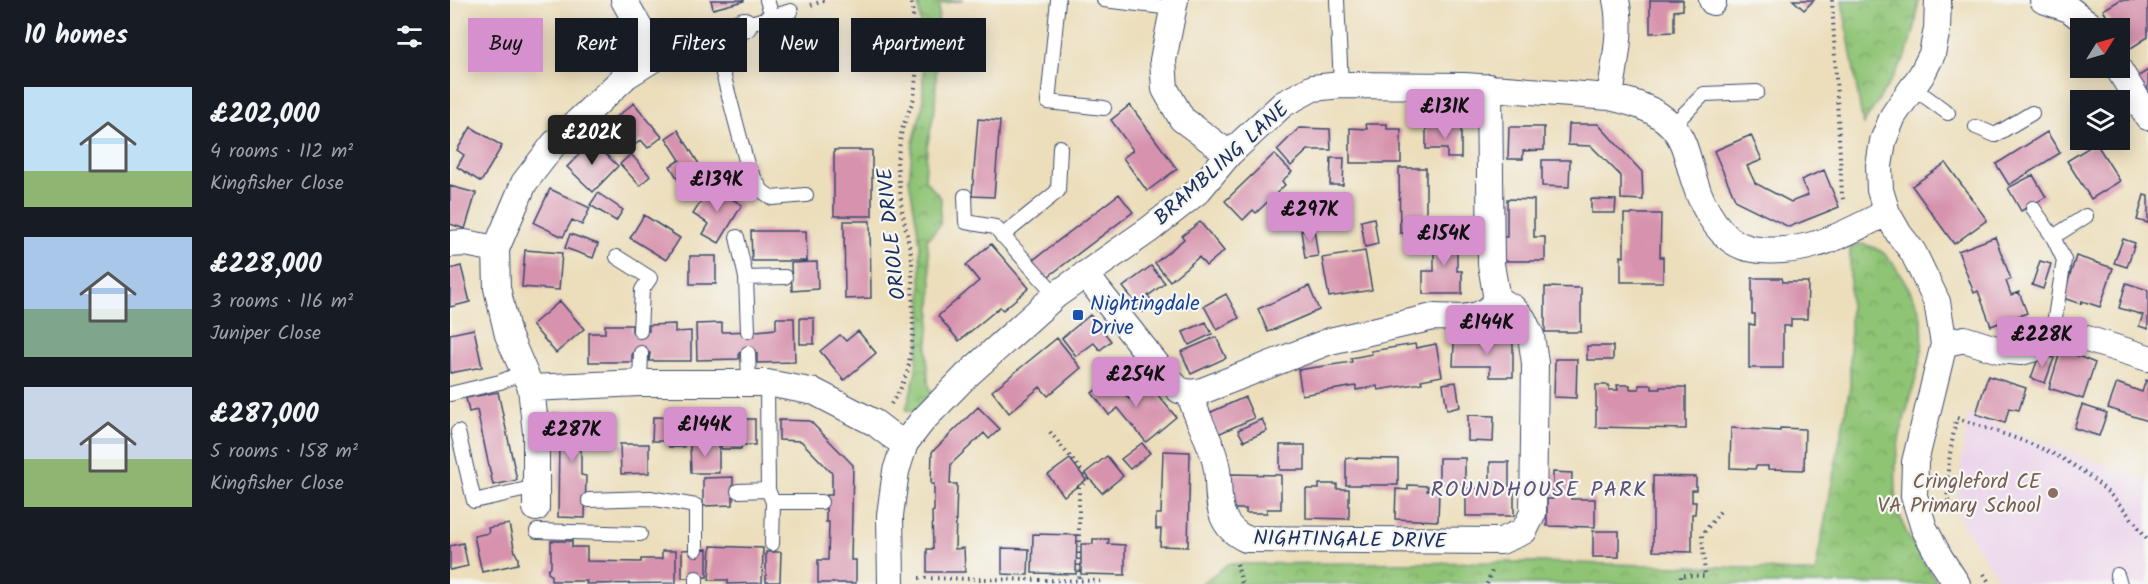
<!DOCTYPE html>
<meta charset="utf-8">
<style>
body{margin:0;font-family:Kalam,sans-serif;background:#242831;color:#f1f3f6;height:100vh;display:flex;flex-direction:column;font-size:22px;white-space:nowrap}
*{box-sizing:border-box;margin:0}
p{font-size:20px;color:#9ea1a6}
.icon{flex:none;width:33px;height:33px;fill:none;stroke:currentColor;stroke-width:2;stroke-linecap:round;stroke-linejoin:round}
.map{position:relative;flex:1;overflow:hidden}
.panel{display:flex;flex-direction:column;background:#171b24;width:450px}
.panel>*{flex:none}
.hud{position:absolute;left:18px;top:18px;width:570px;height:54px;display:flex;gap:12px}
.needle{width:39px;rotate:53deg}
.buttons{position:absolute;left:1620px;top:18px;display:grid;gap:12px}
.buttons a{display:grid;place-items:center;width:60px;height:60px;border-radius:0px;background:#171b24;box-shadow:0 3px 15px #0003;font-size:30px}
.price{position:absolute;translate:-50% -51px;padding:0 14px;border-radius:6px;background:#d690ce;color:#111;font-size:20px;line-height:39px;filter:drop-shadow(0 2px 3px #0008)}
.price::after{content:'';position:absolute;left:50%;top:36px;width:18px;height:14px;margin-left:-9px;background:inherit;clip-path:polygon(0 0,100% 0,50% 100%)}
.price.selected{background:#222;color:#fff}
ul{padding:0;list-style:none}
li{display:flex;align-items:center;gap:18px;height:150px;padding:0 24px}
li span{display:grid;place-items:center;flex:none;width:168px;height:120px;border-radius:0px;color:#555}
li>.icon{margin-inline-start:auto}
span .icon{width:72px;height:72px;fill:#fffc;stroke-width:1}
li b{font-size:26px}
h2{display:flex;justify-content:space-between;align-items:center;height:72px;padding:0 24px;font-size:26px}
.chip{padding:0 21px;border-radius:0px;background:#171b24;box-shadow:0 3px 15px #0003;font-size:21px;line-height:54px}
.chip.selected{background:#d690ce;color:#111}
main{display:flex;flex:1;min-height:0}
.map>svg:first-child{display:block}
</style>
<main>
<section class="panel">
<h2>10 homes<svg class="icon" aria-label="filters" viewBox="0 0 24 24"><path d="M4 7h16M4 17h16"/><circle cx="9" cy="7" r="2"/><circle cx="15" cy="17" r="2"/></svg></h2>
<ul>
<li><span style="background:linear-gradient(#bfe0f5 70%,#8fb573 0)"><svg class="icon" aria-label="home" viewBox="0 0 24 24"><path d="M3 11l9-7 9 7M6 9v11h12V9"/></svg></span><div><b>£202,000</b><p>4 rooms · 112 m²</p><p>Kingfisher Close</p></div></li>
<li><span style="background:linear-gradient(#a9c7e8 60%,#7fa58c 0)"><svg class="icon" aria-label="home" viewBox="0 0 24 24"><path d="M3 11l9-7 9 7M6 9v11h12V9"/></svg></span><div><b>£228,000</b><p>3 rooms · 116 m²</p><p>Juniper Close</p></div></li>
<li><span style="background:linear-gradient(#c9d6e8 60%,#8fb573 0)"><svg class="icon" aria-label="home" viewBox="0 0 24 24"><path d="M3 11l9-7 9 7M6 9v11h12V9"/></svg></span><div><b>£287,000</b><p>5 rooms · 158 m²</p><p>Kingfisher Close</p></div></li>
</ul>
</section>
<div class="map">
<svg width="1698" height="584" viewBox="0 0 1698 584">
<defs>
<pattern id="park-crowns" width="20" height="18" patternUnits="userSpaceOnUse" patternTransform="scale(1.5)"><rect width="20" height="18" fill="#8fc475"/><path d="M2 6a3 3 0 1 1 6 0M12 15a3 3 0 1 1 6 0" fill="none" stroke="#74a063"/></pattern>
</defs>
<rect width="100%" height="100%" fill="#f6f6f2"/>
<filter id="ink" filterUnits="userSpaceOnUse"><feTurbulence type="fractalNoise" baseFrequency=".0167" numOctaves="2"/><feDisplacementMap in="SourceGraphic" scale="12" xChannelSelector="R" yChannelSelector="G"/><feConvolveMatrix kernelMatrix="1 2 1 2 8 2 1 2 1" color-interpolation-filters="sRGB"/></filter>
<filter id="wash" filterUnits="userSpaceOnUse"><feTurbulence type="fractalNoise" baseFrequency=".008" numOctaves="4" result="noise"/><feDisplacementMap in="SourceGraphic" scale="24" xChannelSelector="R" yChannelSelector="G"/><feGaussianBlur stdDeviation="1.35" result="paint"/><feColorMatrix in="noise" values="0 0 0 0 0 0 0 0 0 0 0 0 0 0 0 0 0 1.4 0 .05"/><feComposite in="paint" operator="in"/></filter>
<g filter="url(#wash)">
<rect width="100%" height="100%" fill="#ecdebb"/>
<!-- built -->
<path fill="#ebd1eb" d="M1518,415L1698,480V584H1552L1514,527L1506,506Z"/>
<!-- park -->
<path fill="url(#park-crowns)" stroke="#557a6a" stroke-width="1.5" d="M468,0H514L489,4L485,108L477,147L475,180L491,198L490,225L477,240L482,282L481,314L477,350L478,383L481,393L477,407L465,413L456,410L465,376L472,316L470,243L459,179L463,143L473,104V47Z
M1392,0H1469L1465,27L1456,56L1413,125Z
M1412,244C1434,248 1441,259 1452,277C1458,287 1465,298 1469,310C1484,360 1447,415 1446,466C1445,484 1446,509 1453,525C1461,545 1477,566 1488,584H751L778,564L1087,562L1303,568L1365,573L1400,387V248Z"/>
<g id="blocks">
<!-- building -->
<path fill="#d793ad" d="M261,0H294V1L263,9Z
M1200,0H1233V10L1224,11V32L1200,33Z
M1343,0H1364L1354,10Z
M1670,0H1698V37L1678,50L1670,37V28H1664L1653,10Z
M1698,70V100L1684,79Z
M184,103L212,137L198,148L191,140L176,152L155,126Z
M680,105L727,169L697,191L673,158L683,150L661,120Z
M528,119L550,121L544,197L522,196Z
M916,124H937V129H951V163H900V128L917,129Z
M1119,124H1148L1192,172L1193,200L1171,199V176L1141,146L1118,145Z
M976,126H1011V158H997V149H976Z
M21,127L52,146L31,182L7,167L14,155L7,150Z
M1059,127H1094V150L1073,151V159H1058Z
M849,128L880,129L881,150H858L841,166L827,150Z
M228,130L257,177L235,191L220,166L230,160L216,138Z
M1597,132L1610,153L1559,185L1546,164Z
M1301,135L1312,160L1297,166L1305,183L1341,202L1358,195L1351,180L1374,170L1389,207L1339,227L1286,201L1264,151Z
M142,141L168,166L143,192L117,167Z
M1646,143L1670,181L1641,199L1617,161Z
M384,150H422V216H384Z
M181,154L200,176L190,186L170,164Z
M824,154L842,172L832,181L835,185L806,213L803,210L793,220L775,201Z
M881,158H894L893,185H880Z
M1092,160H1120L1119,187L1092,186Z
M1496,163L1537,220L1504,244L1462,186Z
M949,168H976V233H950Z
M1583,175L1596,197L1571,211L1558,188Z
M0,186L26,193L15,229L0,224Z
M261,186L292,205L269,243L253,234L259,224L243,214Z
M100,189L140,208L132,225L122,220L113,237L84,223Z
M148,193L173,210L166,221L140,205Z
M669,194L683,212L591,282L578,264Z
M1694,195L1698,196V223L1687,220Z
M1057,199L1084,200V237H1095V261H1053V237H1057Z
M1141,199L1166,200L1165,213H1141Z
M1174,214H1211L1210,257H1213V282H1171V256L1174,257Z
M194,215L230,238L216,260L180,238Z
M924,218L928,244L915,247L911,221Z
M394,221H420L421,298L395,299Z
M750,222L774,251L756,266L749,257L720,281L705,263L734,239L732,236Z
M864,229L868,256L855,258L851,231Z
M301,231H356L357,261H302Z
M984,233H1007V271H1012V294H973V271H984Z
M120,234L148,244L143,258L115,248Z
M1545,237L1561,279L1556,281L1561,295L1569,292L1577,313L1541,326L1528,291L1524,293L1508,251Z
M1673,239L1685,243L1677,267L1664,263Z
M541,244L579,288L553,310L550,307L509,341L488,316L529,281L516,265Z
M75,250L112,253L109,290L72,287Z
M915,251L922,290L879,297L872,258Z
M240,256H266V284H240Z
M1626,256L1663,268L1650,307L1632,301L1631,304L1613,298Z
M1590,261L1601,264L1593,289L1582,285Z
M367,262L368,289L342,291L341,263Z
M11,266L20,302L0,307V269Z
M701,266L715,283L698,296L704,304L693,312L673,287Z
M1302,278H1332L1333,282H1358L1357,319H1341V326H1333V368H1299V324L1305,325V314H1302Z
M1676,283L1698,290V329L1689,326L1693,315L1669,308Z
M859,286L869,310L818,332L808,309Z
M1095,287L1131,288V332H1095Z
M776,294L789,318L767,330L754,306Z
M110,301L134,329L106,353L82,325Z
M640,315L661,341L650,350L644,343L626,356L612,338Z
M326,318H344L345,362L307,363V353H289V359L247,360L246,324L272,323V332L306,331L326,329Z
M350,318H364V344H350Z
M756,322L762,334L739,345L733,332Z
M225,324V332L241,331V361H199L200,353H182V362H139V333H155V325H182V331H199V325Z
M24,329L32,367L0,373V334Z
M408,331L426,353L394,380L370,351L390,335L396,341Z
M766,337L776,358L741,374L731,352Z
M607,338L631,368L598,396L590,387L559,413L542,391Z
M1041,338L1063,339V377H1040V366H1003L1004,343H1041Z
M965,344L966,348L986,344L992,376L971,380L972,383L928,390L927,386L906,390V386L852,395L848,370L902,362L901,358L922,354L921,351Z
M1137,346H1163V360H1137Z
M1611,349L1645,363L1633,399L1599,388Z
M1590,353L1604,358L1595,383L1581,378Z
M1105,359H1127L1126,398L1104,397Z
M1538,376L1576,388L1569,410L1559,408L1555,423L1526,414Z
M662,378L679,399L698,383L726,417L696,442L668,408L659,415L642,393Z
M1696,380L1698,381V421L1658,408L1667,383L1692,392Z
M1006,382L1010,407L997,410L993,384Z
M1146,385H1159V390H1168L1167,385H1180V389H1189V385H1202V389H1210V387H1236V429L1146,427Z
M48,392L67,480L43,485L27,410L19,412L16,398Z
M795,397L804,418L768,434L759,413Z
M1632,405L1657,413L1649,436L1624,428Z
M528,407L550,429L539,439L534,433L501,464L500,484H507L505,549L514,548L515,572H477V549H483L482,512L484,511V484H481L482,452Z
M104,414L143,415L142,438H131V475L136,476L135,518L108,517L109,438H104Z
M1018,415L1044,416L1043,442L1018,441Z
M203,417L247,418L246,442L234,441V447H219V441H202Z
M271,419H305V445H291V449H271Z
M812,419L817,431L794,441L788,430Z
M329,420L360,421L403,465L401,560H406V583H368V560H378L379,522H376V495H382V473L351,441L329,440Z
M1281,428L1330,431V428L1355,429L1354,470L1318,469V466H1306L1305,469L1280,468Z
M692,443L700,453L680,469L671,459Z
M170,444H199V473L171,474Z
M240,444H269V473H241Z
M830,445H855V470H830Z
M713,451L740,452L738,547L710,546L711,529H706V514H711Z
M657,456L673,476L652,493L635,473Z
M896,458L948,459V485H896Z
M989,458H1015V484H989Z
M620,459L636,480L614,496L598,475Z
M1040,462H1059V489H1064V516H1016V488L1040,489Z
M1103,472L1122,473L1121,499H1145V527L1097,526V499H1103Z
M780,474L831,475V509H817V513H796V509H779Z
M1203,476L1246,477V490H1242V502H1246L1245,514H1242V552L1203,551Z
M283,477V505L253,506V478Z
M869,484H887V489H899V519L856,518V489H869Z
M958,485L978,486L977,491H989L988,521L945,519L946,489L958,490Z
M59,524L65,552L68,558V564L32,572L24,536L39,533L38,528Z
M1143,531H1169V557H1143Z
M583,534L627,535L626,574L582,573Z
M643,539H659L658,544L675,545V575L631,574V544H643Z
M101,541H122V547H137V561L191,562V559H212V551H226V583L136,584L137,581H101V575L98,573V569L101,567Z
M13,543L18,566L0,570V546Z
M261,546L313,548L312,583L278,584V580H259Z
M552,548L579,549L578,575L552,574Z
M257,549V577L232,578V550Z
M316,552H331L330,582H316Z"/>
</g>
</g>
<g filter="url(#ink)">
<use href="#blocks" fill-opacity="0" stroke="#3a496c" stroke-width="1.5"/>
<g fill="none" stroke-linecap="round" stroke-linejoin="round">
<defs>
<path id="lane" d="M317,0L322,16
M608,0L598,102L654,108
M654,0L722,8
M887,0L891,85
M294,25L341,11
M263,36L298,168L312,191L322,198L356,195
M1460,90L1476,97L1498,113
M1222,126L1254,94L1307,92
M1526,127L1545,135L1582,113
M515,196L516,222L545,227L606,295
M1583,208L1603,237L1614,260L1601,343
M552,236L608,191L610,147
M287,237L296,278
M1603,237L1636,216
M167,257L200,278L192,290L190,331
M298,331L296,278L335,277
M298,353L299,383
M190,383L191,353
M0,394L50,382L74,372
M8,432L24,501L86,487
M318,490L323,502H371
M288,491L318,490L317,383
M139,500L200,498L246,506V549
M87,531L190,534
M322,544L323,502
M1667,575L1670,584
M246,584V578"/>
<path id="street" d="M174,0L190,29L203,59
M725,0L713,60L715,89L732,119L779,154
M1262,0L1263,2
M1488,0L1487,29L1482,54L1472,74L1443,116L1433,141L1429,166L1430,190L1437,213L1449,234L1463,252L1487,302L1494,344L1465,462L1464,496L1474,528L1490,558L1507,584
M1593,0L1619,9L1644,28
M1668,68L1698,117
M1160,97C1164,66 1173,31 1166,0
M0,244L15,243L46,249
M635,274L715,375L729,390L740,393C745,418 761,439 766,464C770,481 766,499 773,516C777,526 785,534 796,539L1051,541L1074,531L1083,513L1085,363L1081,336L1073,319L1063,308L1047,300
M1494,344L1514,339L1549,350L1571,352L1627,336L1698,358
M81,388L190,383H317L365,392L425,423L442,436L455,443
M740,393L752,391L880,341L983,317L1013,318L1028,315L1038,310L1047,300L1041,264L1039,87
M86,508V433L81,388L58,335L47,288L46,249L74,183L104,144L176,76L203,59L294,25
M441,584L440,515L446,471L455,443L473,420L516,376L606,295L700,229L748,191L779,154L833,104L863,88L891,85L1015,86L1160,97C1182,102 1204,108 1221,125C1236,140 1238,163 1245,183C1253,208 1271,242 1298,248C1318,253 1347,250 1366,244C1390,238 1414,223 1437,213"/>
</defs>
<!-- lane casing -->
<use href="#lane" stroke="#3a496c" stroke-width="16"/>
<!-- street casing -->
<use href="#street" stroke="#3a496c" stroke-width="28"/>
<!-- path -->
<path stroke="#3a496c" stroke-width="4" stroke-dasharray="1.5 4.5" stroke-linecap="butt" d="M1382,0L1392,195L1394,203
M361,5L377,0
M441,404L450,390L458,370L463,335L462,259L452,210L447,162L452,129L464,98L468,55L461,0
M1507,418C1545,432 1589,443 1623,465C1654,484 1677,511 1698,540
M600,432L638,479L629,487V580
M1499,507C1494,479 1501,448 1506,420
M787,564L792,584
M1534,574L1540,584
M469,578L655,581
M1037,584L1043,568
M1231,584V575L1255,576L1252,535L1272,509"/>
<!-- lane -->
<use href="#lane" stroke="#fff" stroke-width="14"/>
<!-- street -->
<use href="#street" stroke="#fff" stroke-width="26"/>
</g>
</g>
<!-- markers -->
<rect fill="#1a4fb4" stroke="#f6f6f2" stroke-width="2" x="622" y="309" width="12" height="12" rx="3"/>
<circle fill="#8d6e63" stroke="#f6f6f2" stroke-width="2" cx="1603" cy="493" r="6"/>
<g text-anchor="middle" stroke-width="4.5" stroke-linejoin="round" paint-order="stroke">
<!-- street labels -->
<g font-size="21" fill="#1b2f5e" stroke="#f6f6f2">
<text transform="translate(771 163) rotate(-42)" y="7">BRAMBLING LANE</text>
<text transform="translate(441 234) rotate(-96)" y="7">ORIOLE DRIVE</text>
<text transform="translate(900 539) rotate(1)" y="7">NIGHTINGALE DRIVE</text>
</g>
<!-- transit labels -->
<g font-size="21" fill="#164399" stroke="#f6f6f2" text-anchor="start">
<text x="640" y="310">Nightingdale<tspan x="640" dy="24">Drive</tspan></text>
</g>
<!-- education labels -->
<g font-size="21" fill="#785e54" stroke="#f6f6f2" text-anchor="end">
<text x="1591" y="488">Cringleford CE<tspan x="1591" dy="24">VA Primary School</tspan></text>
</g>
<!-- neighbourhood labels -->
<g font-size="22" letter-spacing="1.5" fill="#5d527a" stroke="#f6f6f2">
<text x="1089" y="496">ROUNDHOUSE PARK</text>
</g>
</g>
</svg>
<div class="buttons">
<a><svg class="needle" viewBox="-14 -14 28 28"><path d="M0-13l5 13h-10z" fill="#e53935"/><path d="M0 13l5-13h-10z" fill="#9ea1a6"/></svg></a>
<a><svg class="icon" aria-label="layers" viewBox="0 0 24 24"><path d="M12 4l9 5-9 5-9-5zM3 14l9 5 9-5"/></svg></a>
</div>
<b class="price" style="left:995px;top:140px">£131K</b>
<b class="price selected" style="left:142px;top:166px">£202K</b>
<b class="price" style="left:267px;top:213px">£139K</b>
<b class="price" style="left:860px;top:243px">£297K</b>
<b class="price" style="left:994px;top:267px">£154K</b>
<b class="price" style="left:1037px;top:356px">£144K</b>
<b class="price" style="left:1592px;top:368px">£228K</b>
<b class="price" style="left:686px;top:408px">£254K</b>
<b class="price" style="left:255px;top:458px">£144K</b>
<b class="price" style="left:122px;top:463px">£287K</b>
<div class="hud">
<a class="chip selected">Buy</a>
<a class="chip">Rent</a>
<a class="chip">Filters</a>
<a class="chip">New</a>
<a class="chip">Apartment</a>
</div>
</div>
</main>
